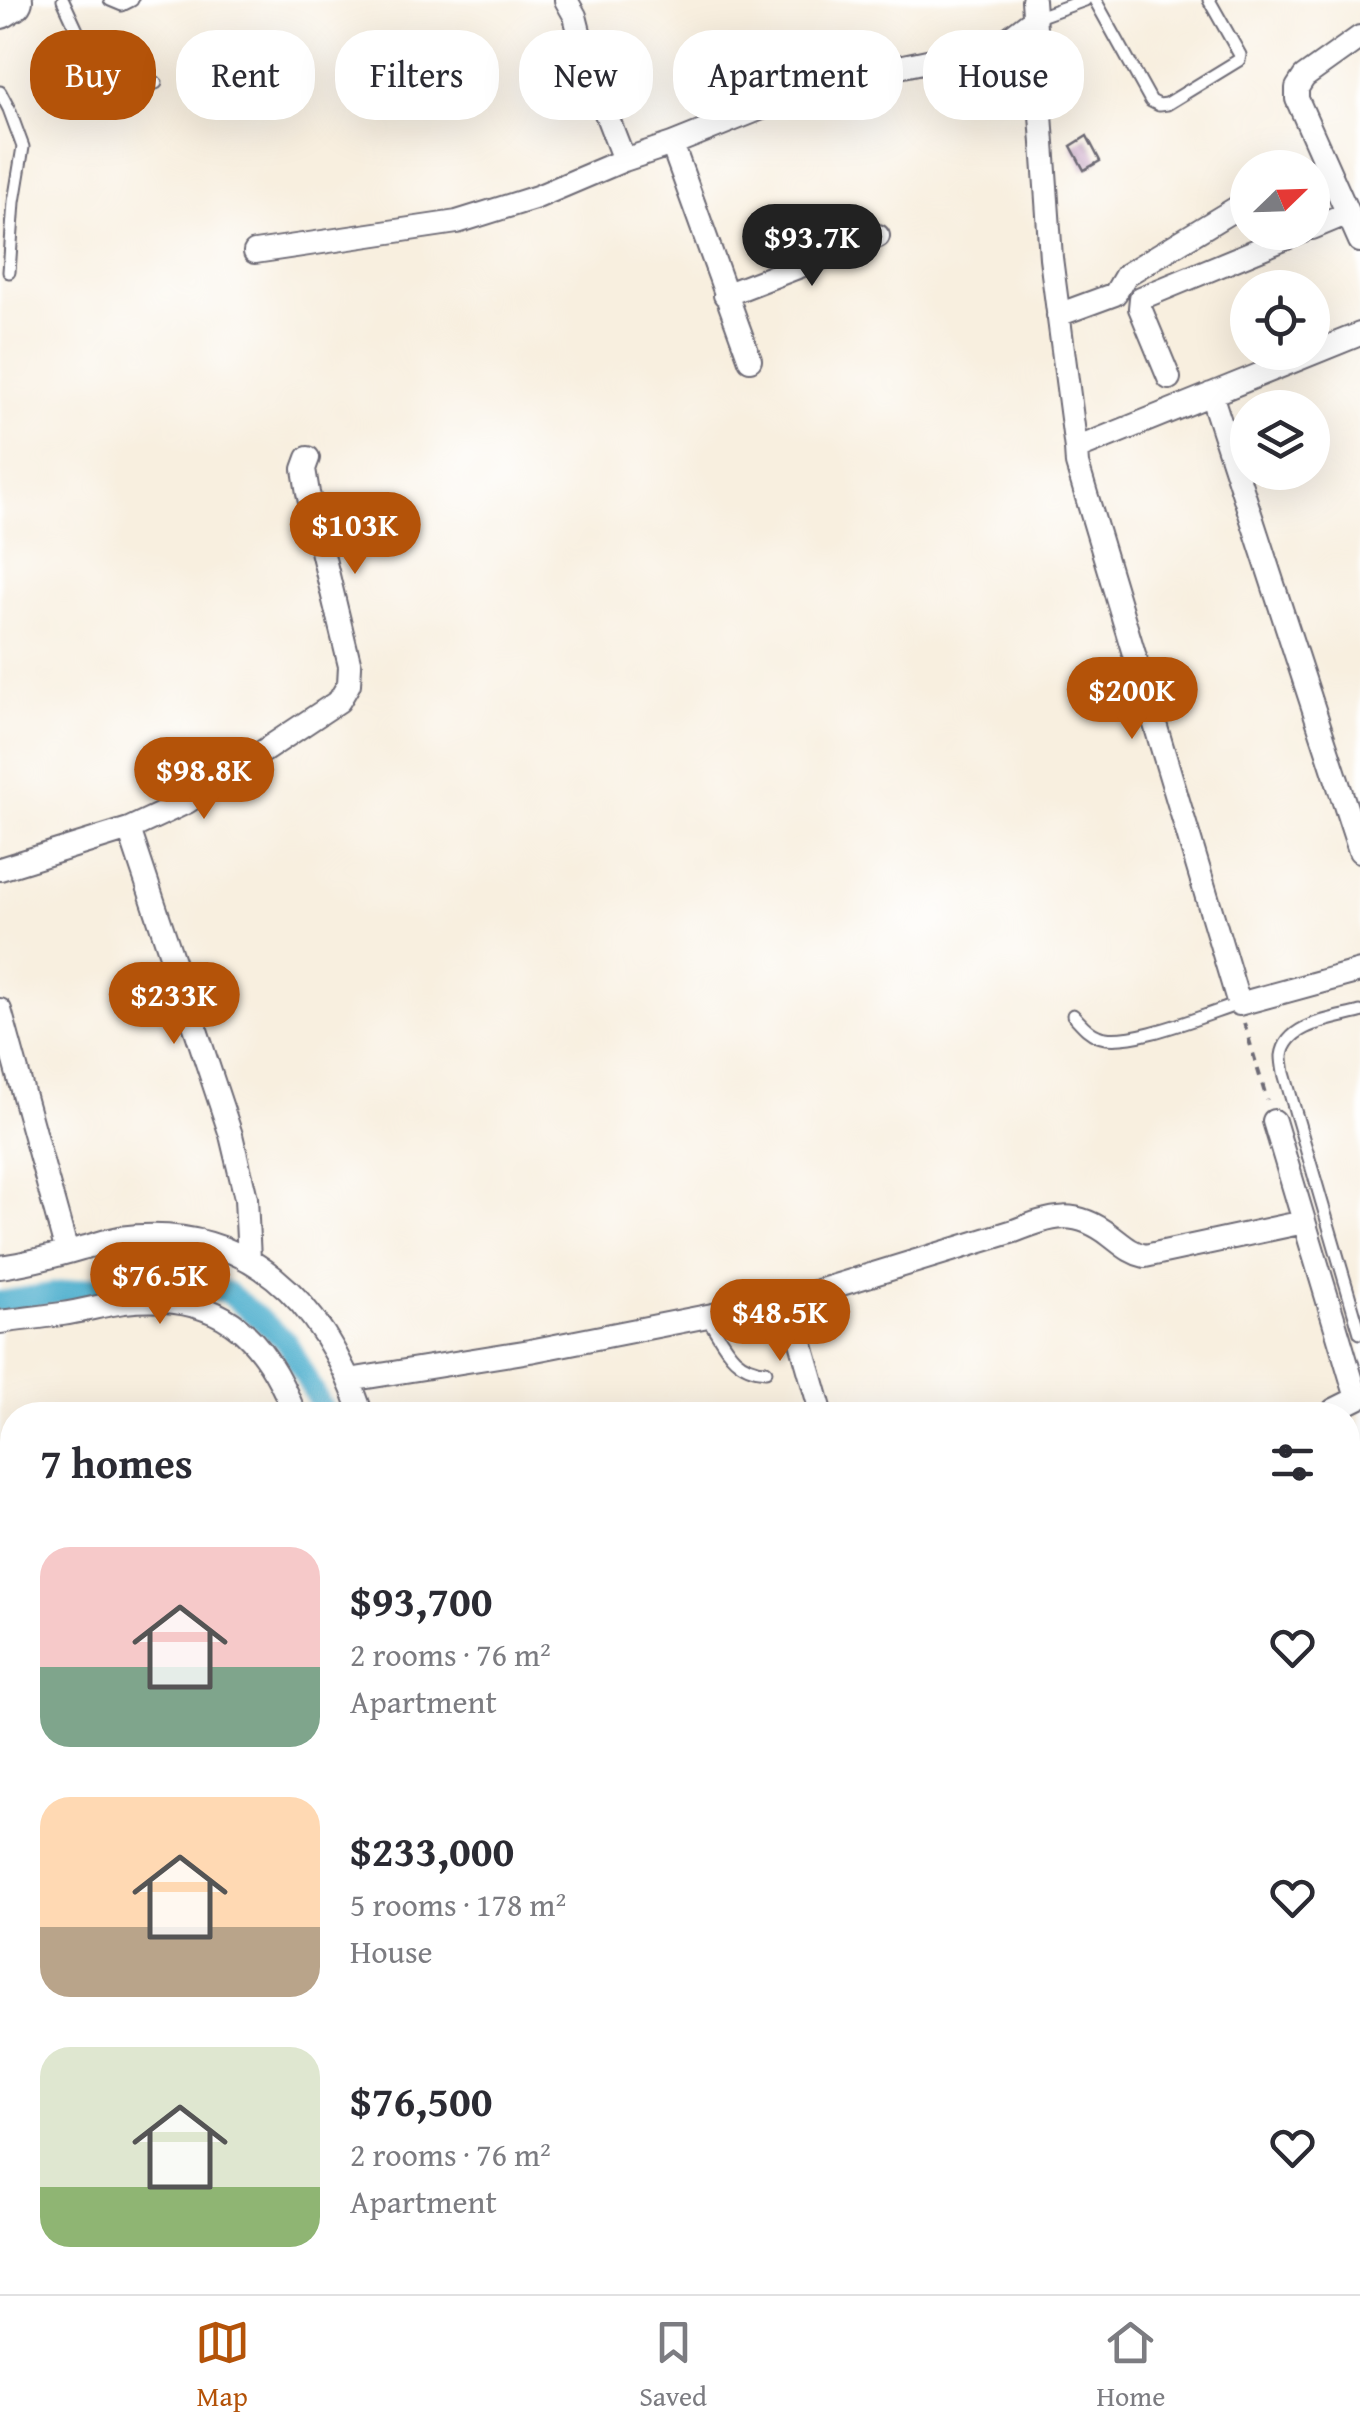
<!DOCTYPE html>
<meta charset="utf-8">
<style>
body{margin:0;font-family:"Gentium Book Plus",serif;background:#f7f7f7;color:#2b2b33;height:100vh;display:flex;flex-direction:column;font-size:38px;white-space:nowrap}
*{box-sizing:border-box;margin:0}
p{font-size:32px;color:#7c7c81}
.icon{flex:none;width:55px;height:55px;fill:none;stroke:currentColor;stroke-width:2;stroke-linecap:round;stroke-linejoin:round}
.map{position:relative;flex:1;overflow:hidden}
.side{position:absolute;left:0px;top:1402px;width:1360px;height:892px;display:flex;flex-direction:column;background:#fff;border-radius:40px 40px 0 0;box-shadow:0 10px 40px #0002}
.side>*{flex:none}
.top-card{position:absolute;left:30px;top:30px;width:1300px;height:90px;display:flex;gap:20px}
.needle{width:65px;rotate:67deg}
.buttons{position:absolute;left:1230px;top:150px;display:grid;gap:20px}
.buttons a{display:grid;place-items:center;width:100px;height:100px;border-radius:50%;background:#fff;box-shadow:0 10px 40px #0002;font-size:50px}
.price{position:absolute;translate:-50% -85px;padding:0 22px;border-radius:35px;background:#b45309;color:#fff;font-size:32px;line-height:65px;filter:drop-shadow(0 2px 5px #0008)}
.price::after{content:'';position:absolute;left:50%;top:60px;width:30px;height:22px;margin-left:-15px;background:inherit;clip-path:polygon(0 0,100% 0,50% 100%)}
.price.current{background:#222;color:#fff}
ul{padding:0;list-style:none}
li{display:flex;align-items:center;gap:30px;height:250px;padding:0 40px}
li span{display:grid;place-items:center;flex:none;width:280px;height:200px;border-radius:30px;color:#555}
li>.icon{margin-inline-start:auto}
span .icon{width:120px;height:120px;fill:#fffc;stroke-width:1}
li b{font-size:42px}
h2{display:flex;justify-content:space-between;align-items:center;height:120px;padding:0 40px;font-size:42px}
.tag{padding:0 35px;border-radius:40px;background:#fff;box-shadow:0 10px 40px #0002;font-size:35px;line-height:90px}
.tag.current{background:#b45309;color:#fff}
.menu{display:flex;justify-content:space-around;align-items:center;height:140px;border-top:2px solid #e1e1e2;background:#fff;font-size:28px;color:#7c7c81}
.menu a{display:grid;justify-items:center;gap:5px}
.menu .current{color:#b45309}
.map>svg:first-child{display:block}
</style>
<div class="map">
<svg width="1360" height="2294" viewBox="0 0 1360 2294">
<defs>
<pattern id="building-back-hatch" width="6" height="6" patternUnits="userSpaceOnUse" patternTransform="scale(2.5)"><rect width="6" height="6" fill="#cba6c6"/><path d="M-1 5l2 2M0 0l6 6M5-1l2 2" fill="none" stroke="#a487a2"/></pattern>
</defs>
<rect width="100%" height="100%" fill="#fff"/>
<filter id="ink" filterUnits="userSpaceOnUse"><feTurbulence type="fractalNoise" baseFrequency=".01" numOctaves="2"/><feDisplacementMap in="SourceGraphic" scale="20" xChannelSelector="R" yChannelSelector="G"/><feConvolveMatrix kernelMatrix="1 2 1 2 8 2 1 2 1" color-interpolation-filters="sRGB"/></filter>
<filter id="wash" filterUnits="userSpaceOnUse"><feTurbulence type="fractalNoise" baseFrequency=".0048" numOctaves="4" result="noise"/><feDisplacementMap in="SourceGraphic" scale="40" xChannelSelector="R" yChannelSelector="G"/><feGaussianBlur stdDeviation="2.25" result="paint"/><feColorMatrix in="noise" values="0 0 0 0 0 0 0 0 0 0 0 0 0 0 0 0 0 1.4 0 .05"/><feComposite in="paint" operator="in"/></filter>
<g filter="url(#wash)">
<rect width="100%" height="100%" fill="#f8efdf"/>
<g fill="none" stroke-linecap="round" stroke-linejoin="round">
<!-- canal -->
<path stroke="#4eafcd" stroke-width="22" d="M0,1302L149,1278L227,1292L287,1342L326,1415
M585,2282L589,2294"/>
<!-- river -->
<path stroke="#4eafcd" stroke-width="38" d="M242,2294L269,2282"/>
</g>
<g id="blocks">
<!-- building -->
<path fill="url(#building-back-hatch)" d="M1087,136L1100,161L1084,170L1071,146Z"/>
</g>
</g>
<g filter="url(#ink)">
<use href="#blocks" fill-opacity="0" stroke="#6d6a74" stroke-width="2.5"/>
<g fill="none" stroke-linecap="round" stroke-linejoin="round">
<defs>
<path id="lane" d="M63,0L104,89L111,93L156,83
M110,0L122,5L132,0
M1095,0L1151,101L1159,105L1167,104L1239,60L1240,55L1209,0
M1035,18L1085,0
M0,92L9,109L23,147L14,202L9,272
M1360,1012C1335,1019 1286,1023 1282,1056C1282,1061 1283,1067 1284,1073L1360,1333
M1073,1015C1081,1023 1087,1032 1098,1036C1127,1048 1207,1014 1239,1004
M707,1317C724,1343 732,1369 766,1371
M97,2282L101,2294
M476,2282L480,2294"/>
<path id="street" d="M566,0L575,16L588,67L624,160L672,144
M1033,0L1051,258L1076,449
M1360,37L1304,77L1297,88V99L1360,241
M1312,228L1348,213
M255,252L457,222L537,197L624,160
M725,295L878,236
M1058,315L1115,294L1126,275L1248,201
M1360,334L1076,449L1077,464L1239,1004L1360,971
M750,360L672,144L777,102L860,75L990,48L1009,38L1035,18
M1169,378L1140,308L1141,298L1301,232
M1211,394L1360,851
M129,829L231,1135L246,1198L249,1260
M0,869L129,829L187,802L339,701L349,684L350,666L308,493L304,469L308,458
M0,1010L67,1252
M1274,1121L1357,1398
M0,1267C28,1263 55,1256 82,1248C94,1245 107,1240 119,1238C247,1221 324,1302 362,1415
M789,1300L822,1415
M0,1322C21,1319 42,1317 62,1314C83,1311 103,1305 124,1302C217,1292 263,1331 295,1415
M349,1380L530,1351L789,1300L1014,1231C1053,1216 1075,1208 1111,1236C1123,1245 1131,1253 1145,1256L1304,1222
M1332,1415L1334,1410L1360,1397
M1348,1509L1360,1505
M1348,1942L1360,1939
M568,2282L572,2294
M198,2294L226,2282
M1348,2294L1360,2289"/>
<path id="highway" d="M0,7L11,0"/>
</defs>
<!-- lane casing -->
<use href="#lane" stroke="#6d6a74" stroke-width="15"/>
<!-- street casing -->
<use href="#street" stroke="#6d6a74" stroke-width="26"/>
<!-- highway casing -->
<use href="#highway" stroke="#6d6a74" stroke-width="46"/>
<!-- path -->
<path stroke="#6d6a74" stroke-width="4" stroke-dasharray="8 8" stroke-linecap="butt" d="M1244,1023L1267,1100"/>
<!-- lane -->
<use href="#lane" stroke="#fff" stroke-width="11"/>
<!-- street -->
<use href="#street" stroke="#fff" stroke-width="22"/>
<!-- highway -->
<use href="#highway" stroke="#fff" stroke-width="42"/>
</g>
</g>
</svg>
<div class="buttons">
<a><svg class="needle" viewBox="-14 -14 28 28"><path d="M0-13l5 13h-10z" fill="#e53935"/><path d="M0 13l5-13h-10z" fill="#7c7c81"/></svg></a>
<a><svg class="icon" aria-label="locate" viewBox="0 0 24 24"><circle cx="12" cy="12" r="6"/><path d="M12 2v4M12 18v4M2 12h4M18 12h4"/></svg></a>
<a><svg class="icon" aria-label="layers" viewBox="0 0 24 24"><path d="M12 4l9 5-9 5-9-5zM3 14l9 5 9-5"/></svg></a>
</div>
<b class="price current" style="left:812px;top:289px">$93.7K</b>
<b class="price" style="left:355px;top:577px">$103K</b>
<b class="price" style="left:1132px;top:742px">$200K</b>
<b class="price" style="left:204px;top:822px">$98.8K</b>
<b class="price" style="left:174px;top:1047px">$233K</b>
<b class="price" style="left:160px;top:1327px">$76.5K</b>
<b class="price" style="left:780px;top:1364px">$48.5K</b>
<div class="top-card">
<a class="tag current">Buy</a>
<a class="tag">Rent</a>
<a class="tag">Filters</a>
<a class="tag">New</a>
<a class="tag">Apartment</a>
<a class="tag">House</a>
</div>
<section class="side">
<h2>7 homes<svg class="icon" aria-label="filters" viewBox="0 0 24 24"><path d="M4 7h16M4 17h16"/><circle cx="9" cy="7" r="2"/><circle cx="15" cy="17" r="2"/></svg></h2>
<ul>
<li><span style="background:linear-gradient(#f6c9c9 60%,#7fa58c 0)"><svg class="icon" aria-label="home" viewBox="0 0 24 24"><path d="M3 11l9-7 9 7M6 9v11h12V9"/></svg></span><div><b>$93,700</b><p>2 rooms · 76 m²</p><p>Apartment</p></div><svg class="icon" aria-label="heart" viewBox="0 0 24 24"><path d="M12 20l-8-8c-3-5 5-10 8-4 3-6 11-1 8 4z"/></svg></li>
<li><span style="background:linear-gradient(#ffd9b3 65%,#b9a48a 0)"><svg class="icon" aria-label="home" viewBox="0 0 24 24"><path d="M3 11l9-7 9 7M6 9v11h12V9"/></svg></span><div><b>$233,000</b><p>5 rooms · 178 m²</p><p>House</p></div><svg class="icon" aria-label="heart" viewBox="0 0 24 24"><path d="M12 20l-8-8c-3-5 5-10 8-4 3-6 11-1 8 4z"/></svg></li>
<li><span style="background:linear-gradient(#dfe7d0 70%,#8fb573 0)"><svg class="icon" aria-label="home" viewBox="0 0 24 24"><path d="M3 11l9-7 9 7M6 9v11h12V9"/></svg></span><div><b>$76,500</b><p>2 rooms · 76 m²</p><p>Apartment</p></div><svg class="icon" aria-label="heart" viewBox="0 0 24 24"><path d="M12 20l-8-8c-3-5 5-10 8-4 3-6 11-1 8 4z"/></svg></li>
</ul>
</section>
</div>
<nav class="menu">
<a class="current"><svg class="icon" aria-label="map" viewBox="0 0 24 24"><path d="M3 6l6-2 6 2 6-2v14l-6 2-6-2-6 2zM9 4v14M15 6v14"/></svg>Map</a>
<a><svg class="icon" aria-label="saved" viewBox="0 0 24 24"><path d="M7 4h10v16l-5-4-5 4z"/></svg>Saved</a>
<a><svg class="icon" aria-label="home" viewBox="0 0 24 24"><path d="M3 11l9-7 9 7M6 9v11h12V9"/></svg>Home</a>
</nav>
